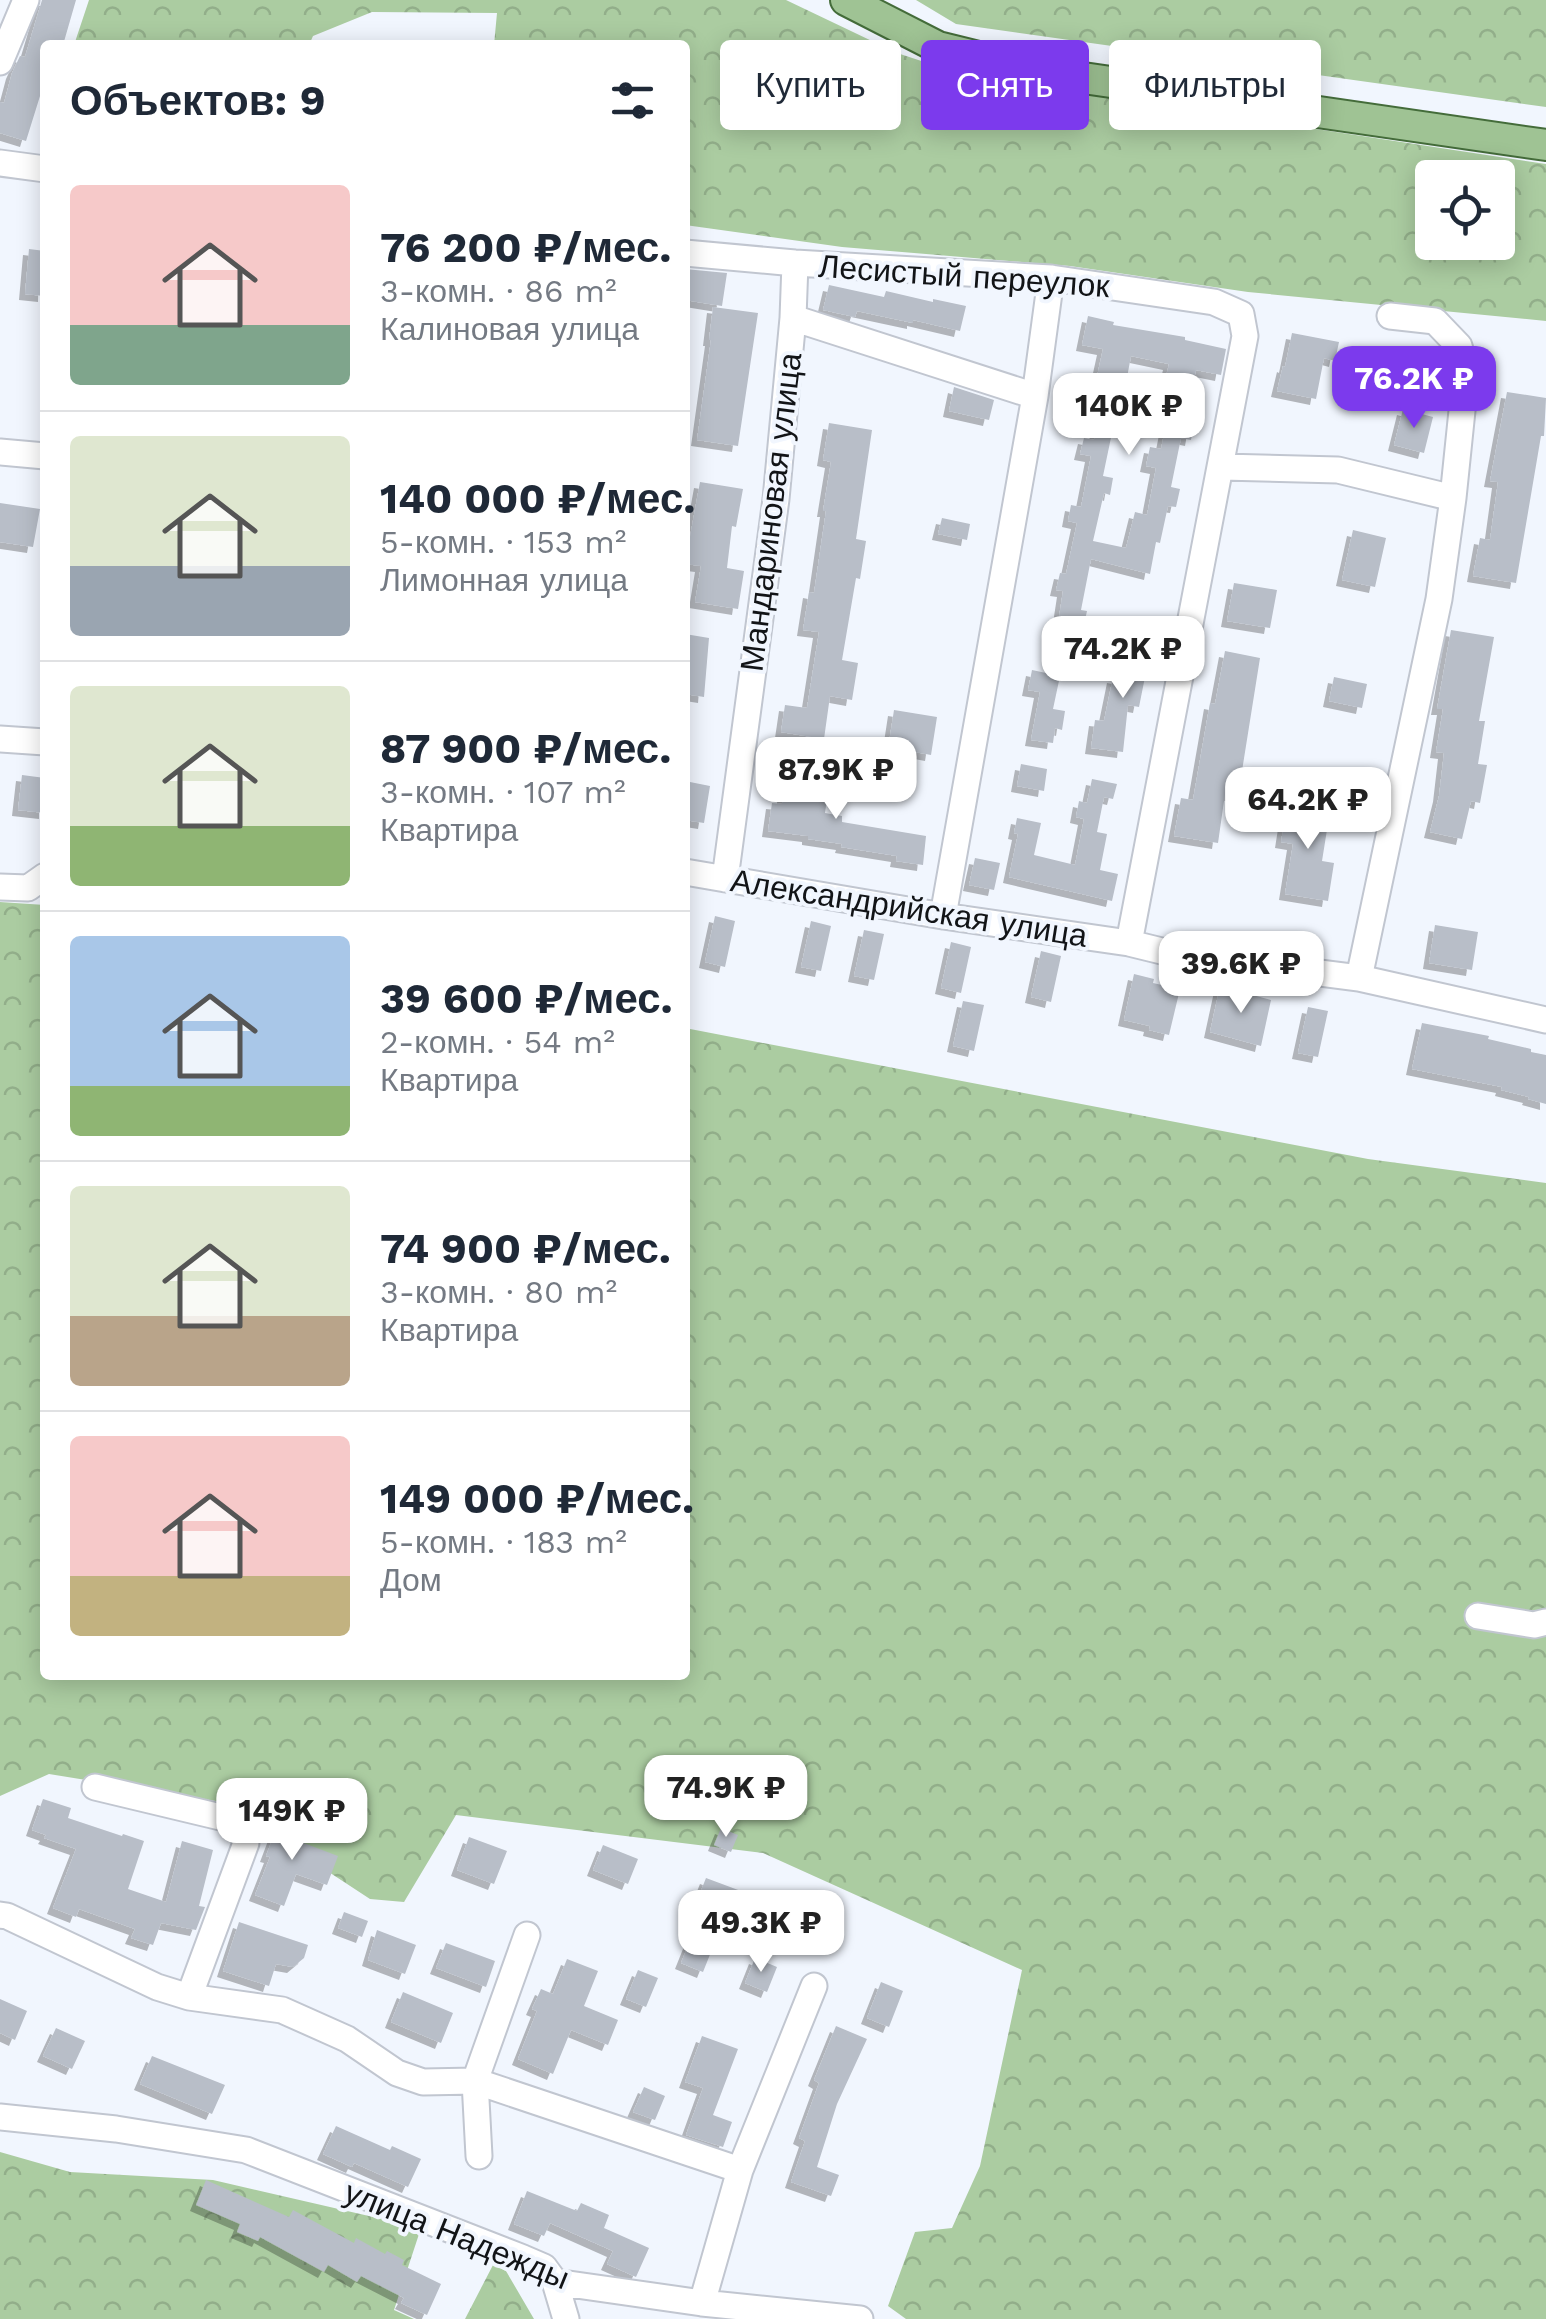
<!DOCTYPE html>
<html lang="ru">
<meta charset="utf-8">
<style>
body{margin:0;font-family:"Work Sans",sans-serif;background:#f2f2f3;color:#1f2937;height:100vh;display:flex;flex-direction:column;font-size:38px;white-space:nowrap}
*{box-sizing:border-box;margin:0}
p{font-size:32px;color:#747a83}
.icon{flex:none;width:55px;height:55px;fill:none;stroke:currentColor;stroke-width:2;stroke-linecap:round;stroke-linejoin:round}
.map{position:relative;flex:1;overflow:hidden}
.drawer{position:absolute;left:40px;top:40px;width:650px;height:1640px;display:flex;flex-direction:column;background:#fff;border-radius:10px;box-shadow:0 5px 25px #0003}
.drawer>*{flex:none}
.top-card{position:absolute;left:720px;top:40px;width:675px;height:90px;display:flex;gap:20px}
.tools{position:absolute;left:1415px;top:160px;display:grid;gap:20px}
.tools a{display:grid;place-items:center;width:100px;height:100px;border-radius:10px;background:#fff;box-shadow:0 5px 25px #0003;font-size:50px}
.price{position:absolute;translate:-50% -85px;padding:0 22px;border-radius:20px;background:#fff;color:#222;font-size:32px;line-height:65px;filter:drop-shadow(0 2px 5px #0008)}
.price::after{content:'';position:absolute;left:50%;top:60px;width:30px;height:22px;margin-left:-15px;background:inherit;clip-path:polygon(0 0,100% 0,50% 100%)}
.price.current{background:#7c3aed;color:#fff}
ul{padding:0;list-style:none}
li{display:flex;align-items:center;gap:30px;height:250px;padding:0 30px}
li+li{border-top:2px solid #e0e1e3}
li span{display:grid;place-items:center;flex:none;width:280px;height:200px;border-radius:10px;color:#555}
li>.icon{margin-inline-start:auto}
span .icon{width:120px;height:120px;fill:#fffc;stroke-width:1}
li b{font-size:42px}
h2{display:flex;justify-content:space-between;align-items:center;height:120px;padding:0 30px;font-size:42px}
.tag{padding:0 35px;border-radius:10px;background:#fff;box-shadow:0 5px 25px #0003;font-size:35px;line-height:90px}
.tag.current{background:#7c3aed;color:#fff}
.map>svg:first-child{display:block}
</style>
<div class="map">
<svg width="1546" height="2319" viewBox="0 0 1546 2319">
<defs>
<pattern id="forest-crowns" width="20" height="18" patternUnits="userSpaceOnUse" patternTransform="scale(2.5)"><rect width="20" height="18" fill="#abcca1"/><path d="M2 6a3 3 0 1 1 6 0M12 15a3 3 0 1 1 6 0" fill="none" stroke="#92ae8a"/></pattern>
<filter id="shadow"><feDropShadow dx="-6" dy="6" stdDeviation="0" flood-color="#0004"/></filter>
</defs>
<rect width="100%" height="100%" fill="#f1f6fe"/>
<!-- forest -->
<path fill="url(#forest-crowns)" fill-rule="evenodd" d="M89,0H786L897,53L967,76L1546,164V321L1248,292L1070,266L842,247L685,225V45H494L497,13L372,12L313,36L309,45H74ZM1432,178H1498V242H1432Z
M916,0H1546V107L956,24Z
M0,902L45,905V1675H685V1028L1368,1159L1546,1183V2319H906L888,2306L915,2232L952,2228L980,2166L1022,1970L763,1853L456,1815L404,1902L370,1899L222,1802L49,1774L0,1796Z
M0,2152L70,2172L213,2180L421,2228L394,2310L414,2319H0Z
M493,2265L506,2271L534,2319H465Z"/>
<!-- building -->
<path fill="#b8bec8" fill-rule="evenodd" filter="url(#shadow)" d="M42,0H76L63,45H45V80L26,141L0,133V102L4,103L12,73L20,56L25,57Z
M29,249L45,251L44,296L25,294Z
M685,269L727,273L722,306L685,300Z
M829,285L884,297L886,291L933,302V299L966,306L960,331L913,320V323L857,311L855,317L823,310Z
M713,307L758,313L738,446L697,440L711,340H709Z
M1088,316L1114,322L1113,325L1185,337V340L1226,349L1221,375L1196,370L1185,421L1194,423L1191,440L1181,438L1171,487L1180,489L1176,507L1168,506L1160,543L1156,542L1150,574L1091,559L1081,610L1087,611L1080,643L1085,644L1081,662L1053,656L1063,591L1056,590L1060,573L1066,574L1077,523L1068,521L1071,505L1081,507L1091,456L1080,454L1084,438L1094,440L1104,392L1094,390L1103,349L1082,345ZM1131,356L1169,364L1160,402L1170,404L1161,449L1150,447L1146,466L1156,468L1147,515L1135,512L1126,548L1093,541L1104,493L1110,495L1113,478L1103,476L1113,428L1125,430L1128,412L1121,410Z
M1292,333L1339,342L1335,361L1324,358L1316,399L1277,391L1283,366L1285,367Z
M954,387L994,400L989,420L949,411Z
M1507,392L1546,398L1544,436H1541L1516,583L1473,576L1480,538L1490,540L1498,482L1490,481Z
M1403,409L1433,417L1424,453L1394,445Z
M829,423L872,430L856,539L866,541L860,579L856,578L842,660L858,663L852,700L830,696L824,739L781,732L785,705L807,708L819,632L803,630L809,592L814,593L826,511H823L831,462L823,460Z
M700,482L743,489L736,527L732,526L727,568L744,571L738,609L695,602L701,566L685,564V537H690Z
M0,503L40,509L33,547L0,542Z
M942,518L970,524L967,540L938,534Z
M1353,530L1386,538L1375,587L1342,580Z
M1234,583L1277,590L1270,628L1227,621Z
M1451,630L1494,637L1479,721H1485L1478,764L1487,765L1480,803L1471,801L1462,839L1430,832L1439,796L1444,753L1436,752L1443,709H1437Z
M685,634L709,638L704,697L685,694Z
M1130,647L1157,653L1154,669L1147,667L1139,707L1128,705L1123,752L1091,748L1095,720L1104,721L1113,677L1123,679Z
M1225,651L1260,658L1238,796L1225,794L1218,843L1174,836L1181,798L1193,800L1210,703L1215,704Z
M1032,670L1060,676L1053,709L1065,711L1062,730L1055,728L1053,743L1031,740L1040,692L1028,690Z
M1334,677L1367,684L1362,708L1329,701Z
M894,710L937,717L931,755L915,752L910,790L867,783L870,759L886,762Z
M1021,764L1047,769L1044,791L1017,786Z
M787,770L830,777L825,813L842,816V822L926,836L923,865L896,861L897,856L841,847L842,844L808,839V836L768,831L772,803L782,804Z
M22,775L45,778V813L18,810Z
M1092,779L1117,784L1113,799L1104,797L1097,832L1107,834L1100,870L1118,874L1112,901L1009,877L1018,834L1014,833L1017,818L1041,823L1034,855L1075,865L1084,819L1076,817L1079,801L1087,803Z
M685,781L710,786L704,823L685,820Z
M1287,804L1330,811L1322,861L1334,863L1328,901L1285,894L1293,844L1281,842Z
M975,858L1000,863L994,890L969,885Z
M715,916L735,921L725,967L705,962Z
M811,921L831,926L821,971L801,967Z
M1435,925L1478,932L1472,970L1429,963Z
M864,930L884,934L874,980L854,976Z
M951,942L971,947L961,993L941,988Z
M1041,951L1061,956L1051,1002L1031,997Z
M1134,974L1154,979L1153,983L1180,989L1169,1035L1149,1030L1150,1026L1124,1020Z
M1220,986L1271,1000L1261,1046L1210,1032Z
M963,1001L984,1005L974,1051L953,1046Z
M1308,1007L1328,1011L1318,1057L1298,1053Z
M1422,1023L1489,1036L1488,1039L1531,1049V1052L1546,1055V1104L1528,1099L1529,1097L1501,1090L1502,1087L1412,1069Z
M43,1799L71,1808L68,1818L122,1836L123,1834L144,1841L128,1889L166,1902L182,1841L213,1850L199,1906L205,1907L196,1930L161,1923L153,1945L131,1938L135,1929L79,1909L76,1917L53,1908L76,1849L44,1838L46,1835L32,1830Z
M280,1819L306,1828L301,1842L338,1856L327,1885L296,1874L284,1906L255,1895L270,1857L266,1856Z
M721,1828L738,1835L731,1852L714,1845Z
M469,1837L507,1851L494,1884L457,1870Z
M603,1845L638,1859L628,1884L593,1870Z
M706,1878L781,1906L785,1898L806,1907L796,1931L764,1918L762,1923L698,1898Z
M344,1912L368,1921L362,1937L338,1928Z
M239,1922L308,1945L304,1958L293,1967L276,1964L269,1986L223,1971Z
M377,1930L416,1945L405,1974L368,1960Z
M691,1938L713,1947L703,1972L681,1963Z
M446,1943L495,1961L486,1987L436,1968Z
M755,1958L777,1967L767,1992L745,1983Z
M567,1959L598,1971L584,2006L618,2020L608,2045L571,2030L553,2074L518,2059L537,2011L532,2009L541,1989L553,1994Z
M638,1970L658,1978L646,2007L626,1999Z
M881,1982L903,1991L889,2027L867,2018Z
M403,1992L453,2013L441,2043L391,2022Z
M0,1999L27,2011L15,2040L0,2033Z
M836,2026L867,2039L837,2104L817,2167L839,2175L831,2196L791,2182L805,2141L799,2138L819,2083L814,2080Z
M56,2028L85,2041L72,2069L43,2056Z
M702,2036L738,2049L713,2115L732,2122L723,2147L686,2135L703,2088L685,2082Z
M152,2056L225,2085L212,2114L140,2084Z
M644,2087L665,2096L655,2120L633,2112Z
M336,2126L390,2150L392,2146L421,2159L408,2187L354,2163L352,2167L323,2154Z
M206,2180L289,2217L293,2210L354,2243L356,2238L385,2254L387,2251L404,2260L402,2265L441,2284L427,2315L401,2303L404,2298L361,2276L357,2282L328,2265L324,2272L260,2237L258,2241L237,2232L240,2224L196,2205Z
M527,2191L577,2211L581,2203L609,2215L604,2228L649,2248L636,2277L607,2264L613,2251L550,2223L544,2236L514,2224Z"/>
<g fill="none" stroke-linecap="round" stroke-linejoin="round">
<defs>
<path id="minor" d="M0,62L26,0
M0,163L45,169
M685,253L795,263L1051,278L1214,302L1241,314L1245,336L1129,943
M793,318L1035,396
M0,452L45,456
M1222,467L1338,470L1453,498
M0,739L45,742
M685,872L943,916L1129,943L1178,955L1359,978L1546,1020
M725,879L776,499L793,318L795,263
M0,887L28,888L45,876
M943,916L1035,396L1051,278
M1359,978L1439,599L1453,498L1466,372L1459,346L1435,321L1390,316
M1478,1616L1534,1625L1546,1622
M95,1787L237,1821L246,1833V1843L189,1997
M0,1915L7,1916L157,1987L189,1997L282,2010L347,2039L397,2073L423,2082L475,2081L740,2170
M0,2117L116,2129L246,2150L523,2258L544,2267L555,2282L702,2303L860,2319
M479,2156L475,2081L527,1935
M555,2282L566,2319
M702,2303L740,2170L814,1986"/>
<path id="major" d="M846,0L938,47L1035,71L1546,145"/>
</defs>
<!-- minor casing -->
<use href="#minor" stroke="#c1c6d0" stroke-width="29"/>
<!-- major casing -->
<use href="#major" stroke="#446c3a" stroke-width="34"/>
<!-- minor -->
<use href="#minor" stroke="#fff" stroke-width="25"/>
<!-- major -->
<use href="#major" stroke="#9fc394" stroke-width="30"/>
</g>
<g text-anchor="middle" stroke-width="8" stroke-linejoin="round" paint-order="stroke">
<!-- street labels -->
<g font-size="32" fill="#121417" stroke="#f1f6fe">
<text transform="translate(964 276) rotate(4)" y="11">Лесистый переулок</text>
<text transform="translate(771 512) rotate(-83)" y="11">Мандариновая улица</text>
<text transform="translate(909 908) rotate(9)" y="11">Александрийская улица</text>
<text transform="translate(457 2235) rotate(22)" y="11">улица Надежды</text>
</g>
</g>
</svg>
<div class="tools">
<a><svg class="icon" aria-label="locate" viewBox="0 0 24 24"><circle cx="12" cy="12" r="6"/><path d="M12 2v4M12 18v4M2 12h4M18 12h4"/></svg></a>
</div>
<b class="price current" style="left:1414px;top:431px">76.2K ₽</b>
<b class="price" style="left:1129px;top:458px">140K ₽</b>
<b class="price" style="left:1123px;top:701px">74.2K ₽</b>
<b class="price" style="left:836px;top:822px">87.9K ₽</b>
<b class="price" style="left:1308px;top:852px">64.2K ₽</b>
<b class="price" style="left:1241px;top:1016px">39.6K ₽</b>
<b class="price" style="left:726px;top:1840px">74.9K ₽</b>
<b class="price" style="left:292px;top:1863px">149K ₽</b>
<b class="price" style="left:761px;top:1975px">49.3K ₽</b>
<div class="top-card">
<a class="tag">Купить</a>
<a class="tag current">Снять</a>
<a class="tag">Фильтры</a>
</div>
<section class="drawer">
<h2>Объектов: 9<svg class="icon" aria-label="filters" viewBox="0 0 24 24"><path d="M4 7h16M4 17h16"/><circle cx="9" cy="7" r="2"/><circle cx="15" cy="17" r="2"/></svg></h2>
<ul>
<li><span style="background:linear-gradient(#f6c9c9 70%,#7fa58c 0)"><svg class="icon" aria-label="home" viewBox="0 0 24 24"><path d="M3 11l9-7 9 7M6 9v11h12V9"/></svg></span><div><b>76 200 ₽/мес.</b><p>3-комн. · 86 m²</p><p>Калиновая улица</p></div></li>
<li><span style="background:linear-gradient(#dfe7d0 65%,#9aa5b1 0)"><svg class="icon" aria-label="home" viewBox="0 0 24 24"><path d="M3 11l9-7 9 7M6 9v11h12V9"/></svg></span><div><b>140 000 ₽/мес.</b><p>5-комн. · 153 m²</p><p>Лимонная улица</p></div></li>
<li><span style="background:linear-gradient(#dfe7d0 70%,#8fb573 0)"><svg class="icon" aria-label="home" viewBox="0 0 24 24"><path d="M3 11l9-7 9 7M6 9v11h12V9"/></svg></span><div><b>87 900 ₽/мес.</b><p>3-комн. · 107 m²</p><p>Квартира</p></div></li>
<li><span style="background:linear-gradient(#a9c7e8 75%,#8fb573 0)"><svg class="icon" aria-label="home" viewBox="0 0 24 24"><path d="M3 11l9-7 9 7M6 9v11h12V9"/></svg></span><div><b>39 600 ₽/мес.</b><p>2-комн. · 54 m²</p><p>Квартира</p></div></li>
<li><span style="background:linear-gradient(#dfe7d0 65%,#b9a48a 0)"><svg class="icon" aria-label="home" viewBox="0 0 24 24"><path d="M3 11l9-7 9 7M6 9v11h12V9"/></svg></span><div><b>74 900 ₽/мес.</b><p>3-комн. · 80 m²</p><p>Квартира</p></div></li>
<li><span style="background:linear-gradient(#f6c9c9 70%,#c2b280 0)"><svg class="icon" aria-label="home" viewBox="0 0 24 24"><path d="M3 11l9-7 9 7M6 9v11h12V9"/></svg></span><div><b>149 000 ₽/мес.</b><p>5-комн. · 183 m²</p><p>Дом</p></div></li>
</ul>
</section>
</div>
